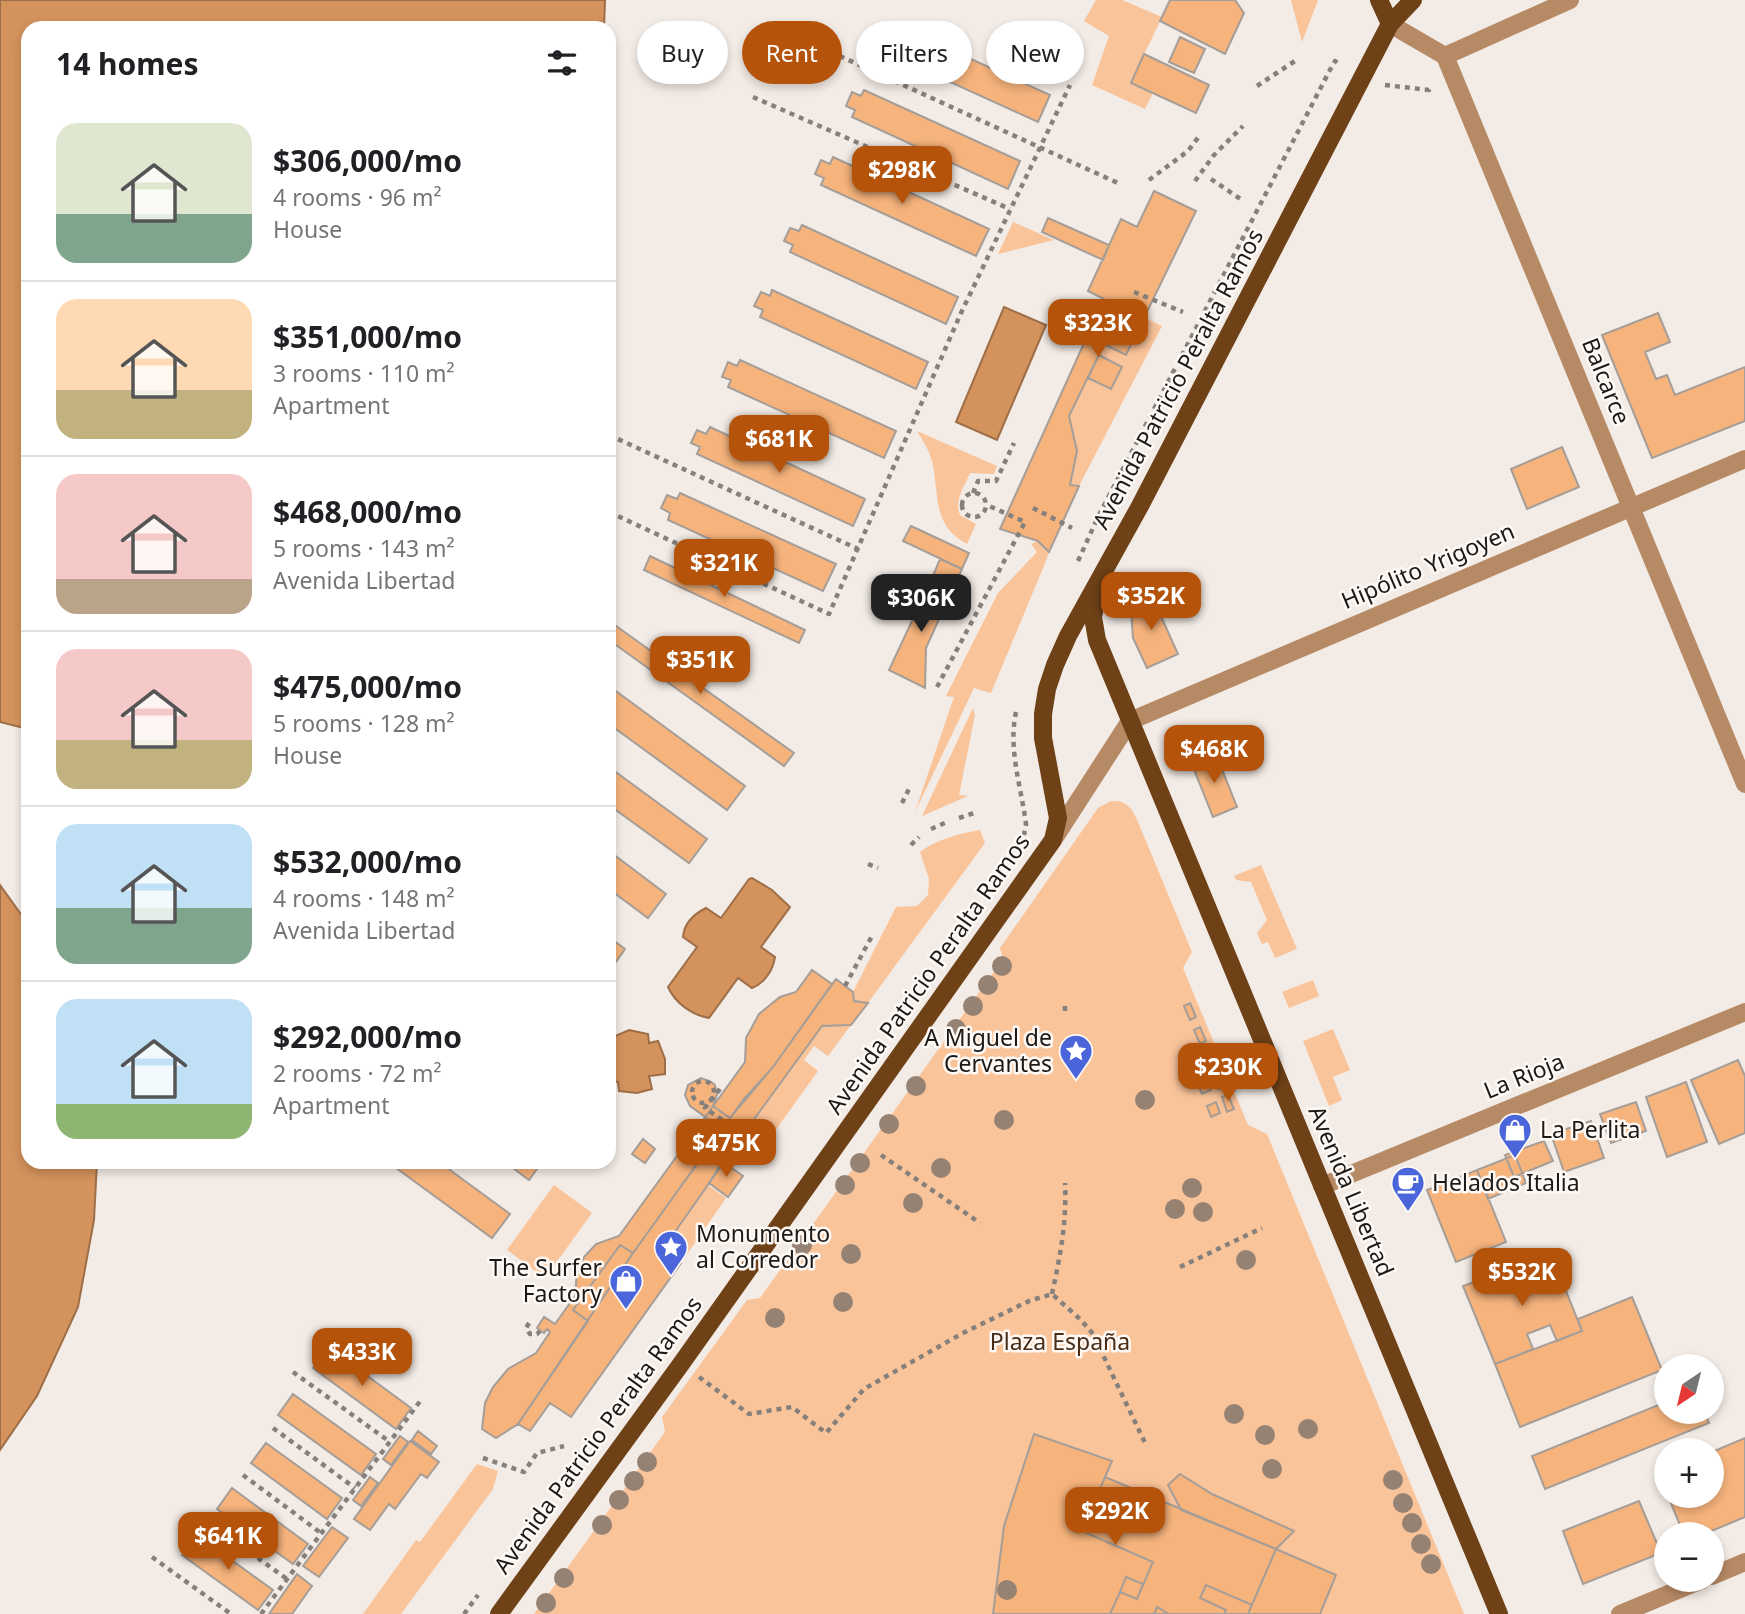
<!DOCTYPE html>
<meta charset="utf-8">
<style>
body{margin:0;font-family:"Noto Sans",sans-serif;background:#f6f6f6;color:#202124;height:100vh;display:flex;flex-direction:column;font-size:26px;white-space:nowrap}
*{box-sizing:border-box;margin:0}
p{font-size:23px;color:#757577}
.icon{flex:none;width:38px;height:38px;fill:none;stroke:currentColor;stroke-width:2;stroke-linecap:round;stroke-linejoin:round}
.map{position:relative;flex:1;overflow:hidden}
.side{position:absolute;left:21px;top:21px;width:595px;height:1148px;display:flex;flex-direction:column;background:#fff;border-radius:21px;box-shadow:0 4px 10px #0003}
.side>*{flex:none}
.banner{position:absolute;left:637px;top:21px;width:665px;height:63px;display:flex;gap:14px}
.needle{width:46px;rotate:215deg}
.buttons{position:absolute;left:1654px;top:1354px;display:grid;gap:14px}
.buttons a{display:grid;place-items:center;width:70px;height:70px;border-radius:50%;background:#fff;box-shadow:0 4px 10px #0003;font-size:35px}
.price{position:absolute;translate:-50% -60px;padding:0 16px;border-radius:14px;background:#b45309;color:#fff;font-size:23px;line-height:46px;filter:drop-shadow(0 2px 4px #0008)}
.price::after{content:'';position:absolute;left:50%;top:42px;width:21px;height:16px;margin-left:-10px;background:inherit;clip-path:polygon(0 0,100% 0,50% 100%)}
.price.current{background:#222;color:#fff}
ul{padding:0;list-style:none}
li{display:flex;align-items:center;gap:21px;height:175px;padding:0 35px}
li+li{border-top:2px solid #e0e0e0}
li span{display:grid;place-items:center;flex:none;width:196px;height:140px;border-radius:21px;color:#555}
li>.icon{margin-inline-start:auto}
span .icon{width:84px;height:84px;fill:#fffc;stroke-width:1}
li b{font-size:30px}
h2{display:flex;justify-content:space-between;align-items:center;height:84px;padding:0 35px;font-size:30px}
.tag{padding:0 24px;border-radius:32px;background:#fff;box-shadow:0 4px 10px #0003;font-size:24px;line-height:63px}
.tag.current{background:#b45309;color:#fff}
.map>svg:first-child{display:block}
</style>
<div class="map">
<svg width="1745" height="1614" viewBox="0 0 1745 1614">
<rect width="100%" height="100%" fill="#f3ebe5"/>
<!-- green -->
<path fill="#fac49a" d="M1096,0H1122L1162,17L1131,82L1153,93L1145,109L1092,85L1109,36L1084,21Z
M1291,0H1318L1302,42Z
M1013,222L1054,240L998,254Z
M1145,318L1162,326L1079,486L1070,485L1077,451L1069,416L1088,378L1111,389L1122,367L1099,355L1104,344L1126,354Z
M917,431L997,466L994,474L970,473C964,487 954,501 960,515L976,524L967,544C931,525 940,495 932,461C929,450 923,441 917,431Z
M1038,541L1049,552L1046,561L991,693L974,688L915,812L954,697L946,696L998,593L1037,552L1031,544Z
M973,708L975,715L959,795L968,796L922,816Z
M1111,801C1127,800 1132,808 1138,822L1192,952L1183,968L1248,1125L1267,1134L1464,1614H534L665,1432L662,1417L747,1300L760,1298L1003,959L1000,948L1098,808Z
M980,830L985,843L868,1003L854,1001L853,992L896,907L917,906L928,895L929,879L920,852C937,839 959,834 980,830Z
M1261,865L1297,949L1275,958L1268,942L1262,944L1257,933L1267,920L1251,882L1236,880L1234,876Z
M1313,980L1319,996L1289,1008L1282,992Z
M851,1025L828,1056L814,1046L804,1060L818,1071L762,1149L755,1118L822,1026Z
M1333,1029L1350,1070L1333,1077L1342,1100L1329,1106L1303,1041Z
M554,1185L592,1213L545,1278L507,1250Z
M708,1185L726,1198L681,1263L672,1252V1236Z
M477,1464L498,1471L493,1489L401,1614H363L416,1540L420,1542Z"/>
<!-- water -->
<path fill="#d4925c" stroke="#9d6e47" stroke-width="2" d="M0,0H605L604,28H28V729L0,722Z
M1004,307L1046,325L997,440L956,422Z
M752,878L772,890L790,907L761,947L775,957C773,970 765,983 752,988L738,978L709,1018C692,1015 675,1003 668,987L697,947L683,937C684,924 694,914 706,908L721,918L749,879Z
M0,885L28,924V1162H97L94,1220L78,1307L37,1396L0,1450Z
M629,1030L648,1034L649,1043L658,1041L665,1059V1074L649,1076L652,1089L637,1093L619,1091L618,1082L609,1081V1046L615,1045L613,1037Z"/>
<!-- building -->
<path fill="#f6b37c" stroke="#a59d97" stroke-width="2" d="M1170,0H1235L1244,13L1225,54L1160,21Z
M894,24L1050,95L1038,122L882,51L885,44L876,40L883,26L891,31Z
M1180,37L1205,49L1194,73L1169,62Z
M1144,54L1209,85L1196,113L1131,83Z
M864,90L1020,161L1008,189L852,117L855,110L846,106L852,92L861,96Z
M833,157L989,229L976,256L821,185L824,178L815,174L821,160L830,164Z
M1154,191L1196,211L1126,355L1104,344L1069,416L1077,451L1070,485L1079,486L1049,552L1038,541L1000,529L1104,299L1088,291L1121,219L1137,227Z
M1048,218L1109,245L1103,260L1042,232Z
M802,225L958,297L946,324L790,252L793,245L784,241L790,228L799,231Z
M772,290L928,362L916,389L760,317L763,310L754,306L761,292L770,296Z
M1658,313L1670,342L1645,352L1656,379L1667,375L1675,395L1745,367V421L1652,458L1602,335Z
M1099,355L1122,367L1111,389L1088,378Z
M740,360L896,431L884,458L728,387L731,380L722,377L728,362L737,366Z
M710,427L865,499L853,526L697,454L700,447L691,443L697,430L706,434Z
M1562,447L1579,487L1527,509L1511,469Z
M680,493L836,564L823,591L668,520L670,513L661,508L667,495L677,499Z
M911,526L969,553L962,569L903,541Z
M650,556L805,630L799,643L644,570Z
M940,559L962,569L953,588L932,578Z
M932,578L953,588L926,648L925,688L889,670Z
M1150,592L1178,654L1147,668L1133,638L1131,610L1133,600Z
M609,621L794,753L784,766L609,640Z
M609,686L745,786L727,810L609,724Z
M1215,752L1237,807L1213,817L1191,762Z
M609,767L707,839L689,863L609,805Z
M609,851L666,894L648,918L609,889Z
M609,937L625,949L609,972Z
M812,970L832,984L773,1067L744,1099L633,1253L518,1424L496,1438L482,1429L485,1403L493,1387L508,1369L536,1353L550,1332L547,1329L544,1333L537,1328L544,1317L555,1324L575,1296L577,1271L584,1257L596,1244L619,1236L745,1062L746,1038L759,1014L780,997L796,992Z
M836,979L853,992L854,1001L868,1003L851,1025L822,1026L755,1118L672,1236V1252L681,1263L571,1417L550,1403L530,1431L518,1424L588,1321L573,1310L620,1245L633,1253L722,1129L690,1106L685,1095L688,1085L701,1078L711,1082L715,1085L717,1095L713,1106L730,1118L773,1067Z
M1190,1003L1196,1017L1190,1020L1184,1006Z
M1200,1027L1206,1041L1200,1044L1194,1030Z
M1209,1050L1215,1063L1209,1066L1203,1052Z
M1197,1057L1201,1068L1193,1071L1188,1060Z
M1738,1060L1745,1076V1133L1719,1144L1691,1080Z
M1219,1073L1225,1087L1218,1089L1213,1075Z
M1206,1079L1211,1090L1202,1094L1197,1083Z
M1686,1082L1707,1142L1667,1157L1646,1097Z
M1228,1095L1234,1109L1227,1112L1222,1097Z
M1216,1102L1220,1113L1211,1117L1207,1106Z
M1636,1102L1646,1131L1611,1143L1600,1114Z
M1591,1121L1604,1158L1564,1172L1551,1134Z
M643,1139L655,1149L645,1163L632,1154Z
M1544,1141L1553,1161L1514,1177L1505,1155Z
M1515,1155L1526,1183L1488,1199L1477,1170Z
M388,1162H439L510,1214L492,1238Z
M505,1162H542L529,1180Z
M723,1162L743,1176L728,1197L709,1183Z
M1477,1170L1506,1242L1456,1262L1427,1190Z
M1550,1251L1582,1331L1557,1341L1550,1325L1527,1334L1533,1349L1495,1364L1463,1286L1501,1272L1507,1288L1532,1278L1525,1260Z
M1632,1297L1662,1370L1520,1427L1495,1364L1582,1331L1578,1319Z
M328,1347L411,1408L396,1429L313,1368Z
M293,1394L376,1454L361,1475L278,1415Z
M1666,1402V1412H1705L1709,1423L1545,1489L1532,1456Z
M418,1431L437,1446L431,1454L412,1440Z
M1034,1434L1112,1461L1105,1477L1276,1549L1248,1614H993L1004,1526Z
M400,1436L408,1442L391,1465L383,1459Z
M1745,1438V1517L1702,1535H1684L1668,1496H1712V1452Z
M410,1441L439,1462L427,1478L421,1474L395,1509L389,1504L370,1530L354,1519Z
M266,1443L342,1498L327,1519L251,1463Z
M1180,1474L1212,1494L1294,1531L1276,1549L1181,1510L1168,1485Z
M370,1477L378,1483L361,1506L353,1500Z
M1105,1477L1276,1549L1252,1605L1206,1585L1200,1598L1226,1610L1224,1614H1169L1157,1607L1154,1614H1110L1120,1592L1137,1599L1153,1562L1082,1531Z
M232,1488L308,1544L293,1564L217,1509Z
M1639,1501L1661,1553L1583,1584L1563,1531Z
M332,1527L348,1538L319,1577L303,1566Z
M197,1535L273,1590L258,1610L182,1555Z
M1276,1549L1336,1575L1320,1614H1248Z
M297,1574L312,1586L292,1614H269Z
M1126,1577L1143,1584L1137,1599L1120,1592Z"/>
<g fill="none" stroke-linecap="round" stroke-linejoin="round">
<!-- path -->
<path stroke="#85807c" stroke-width="4.5" stroke-dasharray="5 5" stroke-linecap="butt" d="M785,31L1120,184
M1385,85L1429,90L1430,87
M1257,86L1298,59
M753,97L1010,209
M1211,179L1242,200
M1149,180L1188,151L1200,135
M1195,181L1214,155L1243,126
M1134,292L1183,312
M609,435L858,549
M962 505a12 12 0 1 1 24 0a12 12 0 1 1-24 0Z
M973,493L978,481H996L1014,443
M1033,508L1072,528
M609,512L829,614L961,313L1070,85
M1078,561L1098,517L1331,68L1335,61L1340,65
M937,687L1025,522L987,505
M1016,712C1008,749 1021,786 1026,824L1024,835
M902,803L910,787
M959,818L974,813
M931,829L947,822
M911,845L919,837
M868,864L878,868
M845,986L872,936
M1065,1011V1003
M692 1092a11 11 0 1 1 22 0a11 11 0 1 1-22 0Z
M720,1089L705,1108L735,1129L765,1166
M881,1155L980,1223
M1180,1267L1262,1228
M1052,1294C1060,1257 1067,1222 1065,1183
M529,1323L526,1328L530,1334H537L540,1331
M293,1372L390,1442
M699,1377L749,1414L792,1407L826,1433L864,1389L963,1333L1029,1301L1052,1294L1081,1320L1093,1334L1146,1445
M273,1428L355,1488
M483,1458L524,1472L537,1453L564,1446
M243,1475L321,1533
M209,1523L287,1579
M152,1557L231,1614
M261,1614L421,1400
M464,1614L478,1595"/>
<!-- minor -->
<path stroke="#b78a66" stroke-width="18" d="M1390,24L1445,56L1745,784
M1445,56L1570,0
M1055,837L1130,721L1745,459
M1322,1186L1745,1012
M1712,1576L1745,1562
M1620,1614L1702,1580"/>
<!-- primary -->
<path stroke="#6f4117" stroke-width="18" d="M1379,0L1390,24
M1098,593L1093,617L1097,640L1499,1614
M499,1614L681,1364L1053,840L1058,818L1043,738V714L1047,689L1055,665L1068,636L1140,506L1390,24L1413,0"/>
</g>
<!-- trees -->
<g fill="#968273">
<circle cx="1002" cy="966" r="10"/>
<circle cx="988" cy="985" r="10"/>
<circle cx="973" cy="1006" r="10"/>
<circle cx="956" cy="1029" r="10"/>
<circle cx="916" cy="1086" r="10"/>
<circle cx="1145" cy="1100" r="10"/>
<circle cx="1004" cy="1120" r="10"/>
<circle cx="889" cy="1124" r="10"/>
<circle cx="860" cy="1163" r="10"/>
<circle cx="941" cy="1168" r="10"/>
<circle cx="845" cy="1185" r="10"/>
<circle cx="1192" cy="1188" r="10"/>
<circle cx="913" cy="1203" r="10"/>
<circle cx="1175" cy="1209" r="10"/>
<circle cx="1203" cy="1212" r="10"/>
<circle cx="802" cy="1245" r="10"/>
<circle cx="851" cy="1254" r="10"/>
<circle cx="1246" cy="1260" r="10"/>
<circle cx="843" cy="1302" r="10"/>
<circle cx="775" cy="1318" r="10"/>
<circle cx="1234" cy="1414" r="10"/>
<circle cx="1308" cy="1429" r="10"/>
<circle cx="1265" cy="1435" r="10"/>
<circle cx="647" cy="1462" r="10"/>
<circle cx="1272" cy="1469" r="10"/>
<circle cx="1393" cy="1480" r="10"/>
<circle cx="634" cy="1481" r="10"/>
<circle cx="619" cy="1500" r="10"/>
<circle cx="1403" cy="1503" r="10"/>
<circle cx="1412" cy="1523" r="10"/>
<circle cx="602" cy="1525" r="10"/>
<circle cx="1421" cy="1544" r="10"/>
<circle cx="1431" cy="1564" r="10"/>
<circle cx="564" cy="1578" r="10"/>
<circle cx="1007" cy="1590" r="10"/>
<circle cx="546" cy="1603" r="10"/>
</g>
<!-- icons -->
<defs>
<symbol id="sight-pin" viewBox="-11 -11 22 30"><path d="M0 17L-7.5 6A9.5 9.5 0 1 1 7.5 6Z" fill="#4a66da" stroke="#fef9f5"/><path d="M0-6L1.8-2.2L6-1.7L2.9 1.2L3.7 5.4L0 3.3L-3.7 5.4L-2.9 1.2L-6-1.7L-1.8-2.2Z" fill="#fff"/></symbol>
<symbol id="shop-pin" viewBox="-11 -11 22 30"><path d="M0 17L-7.5 6A9.5 9.5 0 1 1 7.5 6Z" fill="#4a66da" stroke="#fef9f5"/><path d="M-5-2.5h2.3a2.7 3.5 0 0 1 5.4 0H5L5.5 6h-11ZM-1.5-2.5h3a1.5 2.3 0 0 0-3 0Z" fill="#fff"/></symbol>
<symbol id="cafe-pin" viewBox="-11 -11 22 30"><path d="M0 17L-7.5 6A9.5 9.5 0 1 1 7.5 6Z" fill="#4a66da" stroke="#fef9f5"/><path d="M-5.5-4.5H6V0H3Q3 3.5 0 3.5H-2.5Q-5.5 3.5-5.5 0ZM3-3.2v2h1.7v-2ZM-6 4.5H4V6H-6Z" fill="#fff"/></symbol>
</defs>
<g fill-rule="evenodd">
<use href="#sight-pin" x="1057" y="1032" width="38" height="52"/>
<use href="#shop-pin" x="1496" y="1111" width="38" height="52"/>
<use href="#cafe-pin" x="1389" y="1164" width="38" height="52"/>
<use href="#sight-pin" x="652" y="1228" width="38" height="52"/>
<use href="#shop-pin" x="607" y="1262" width="38" height="52"/>
</g>
<g text-anchor="middle" stroke-width="5" stroke-linejoin="round" paint-order="stroke">
<!-- street labels -->
<g font-size="23" fill="#1c1917" stroke="#fef9f5">
<text transform="translate(1178 379) rotate(-62)" y="8">Avenida Patricio Peralta Ramos</text>
<text transform="translate(1606 381) rotate(68)" y="8">Balcarce</text>
<text transform="translate(1428 566) rotate(-23)" y="8">Hipólito Yrigoyen</text>
<text transform="translate(928 974) rotate(-55)" y="8">Avenida Patricio Peralta Ramos</text>
<text transform="translate(1524 1076) rotate(-22)" y="8">La Rioja</text>
<text transform="translate(1351 1191) rotate(67)" y="8">Avenida Libertad</text>
<text transform="translate(598 1435) rotate(-54)" y="8">Avenida Patricio Peralta Ramos</text>
</g>
<!-- poi labels -->
<g font-size="23" fill="#1c1917" stroke="#fef9f5" text-anchor="start">
<text x="1052" y="1046" text-anchor="end">A Miguel de<tspan x="1052" dy="26">Cervantes</tspan></text>
<text x="1540" y="1138">La Perlita</text>
<text x="1432" y="1191">Helados Italia</text>
<text x="696" y="1242">Monumento<tspan x="696" dy="26">al Corredor</tspan></text>
<text x="602" y="1276" text-anchor="end">The Surfer<tspan x="602" dy="26">Factory</tspan></text>
</g>
<!-- park labels -->
<g font-size="23" fill="#492d16" stroke="#fef9f5">
<text x="1060" y="1350">Plaza España</text>
</g>
</g>
</svg>
<div class="buttons">
<a><svg class="needle" viewBox="-14 -14 28 28"><path d="M0-13l5 13h-10z" fill="#e53935"/><path d="M0 13l5-13h-10z" fill="#757577"/></svg></a>
<a>+</a>
<a>−</a>
</div>
<b class="price" style="left:902px;top:206px">$298K</b>
<b class="price" style="left:1098px;top:359px">$323K</b>
<b class="price" style="left:779px;top:475px">$681K</b>
<b class="price" style="left:724px;top:599px">$321K</b>
<b class="price" style="left:1151px;top:632px">$352K</b>
<b class="price current" style="left:921px;top:634px">$306K</b>
<b class="price" style="left:700px;top:696px">$351K</b>
<b class="price" style="left:1214px;top:785px">$468K</b>
<b class="price" style="left:1228px;top:1103px">$230K</b>
<b class="price" style="left:726px;top:1179px">$475K</b>
<b class="price" style="left:1522px;top:1308px">$532K</b>
<b class="price" style="left:362px;top:1388px">$433K</b>
<b class="price" style="left:1115px;top:1547px">$292K</b>
<b class="price" style="left:228px;top:1572px">$641K</b>
<div class="banner">
<a class="tag">Buy</a>
<a class="tag current">Rent</a>
<a class="tag">Filters</a>
<a class="tag">New</a>
</div>
<section class="side">
<h2>14 homes<svg class="icon" aria-label="filters" viewBox="0 0 24 24"><path d="M4 7h16M4 17h16"/><circle cx="9" cy="7" r="2"/><circle cx="15" cy="17" r="2"/></svg></h2>
<ul>
<li><span style="background:linear-gradient(#dfe7d0 65%,#7fa58c 0)"><svg class="icon" aria-label="home" viewBox="0 0 24 24"><path d="M3 11l9-7 9 7M6 9v11h12V9"/></svg></span><div><b>$306,000/mo</b><p>4 rooms · 96 m²</p><p>House</p></div></li>
<li><span style="background:linear-gradient(#ffd9b3 65%,#c2b280 0)"><svg class="icon" aria-label="home" viewBox="0 0 24 24"><path d="M3 11l9-7 9 7M6 9v11h12V9"/></svg></span><div><b>$351,000/mo</b><p>3 rooms · 110 m²</p><p>Apartment</p></div></li>
<li><span style="background:linear-gradient(#f6c9c9 75%,#b9a48a 0)"><svg class="icon" aria-label="home" viewBox="0 0 24 24"><path d="M3 11l9-7 9 7M6 9v11h12V9"/></svg></span><div><b>$468,000/mo</b><p>5 rooms · 143 m²</p><p>Avenida Libertad</p></div></li>
<li><span style="background:linear-gradient(#f6c9c9 65%,#c2b280 0)"><svg class="icon" aria-label="home" viewBox="0 0 24 24"><path d="M3 11l9-7 9 7M6 9v11h12V9"/></svg></span><div><b>$475,000/mo</b><p>5 rooms · 128 m²</p><p>House</p></div></li>
<li><span style="background:linear-gradient(#bfe0f5 60%,#7fa58c 0)"><svg class="icon" aria-label="home" viewBox="0 0 24 24"><path d="M3 11l9-7 9 7M6 9v11h12V9"/></svg></span><div><b>$532,000/mo</b><p>4 rooms · 148 m²</p><p>Avenida Libertad</p></div></li>
<li><span style="background:linear-gradient(#bfe0f5 75%,#8fb573 0)"><svg class="icon" aria-label="home" viewBox="0 0 24 24"><path d="M3 11l9-7 9 7M6 9v11h12V9"/></svg></span><div><b>$292,000/mo</b><p>2 rooms · 72 m²</p><p>Apartment</p></div></li>
</ul>
</section>
</div>
